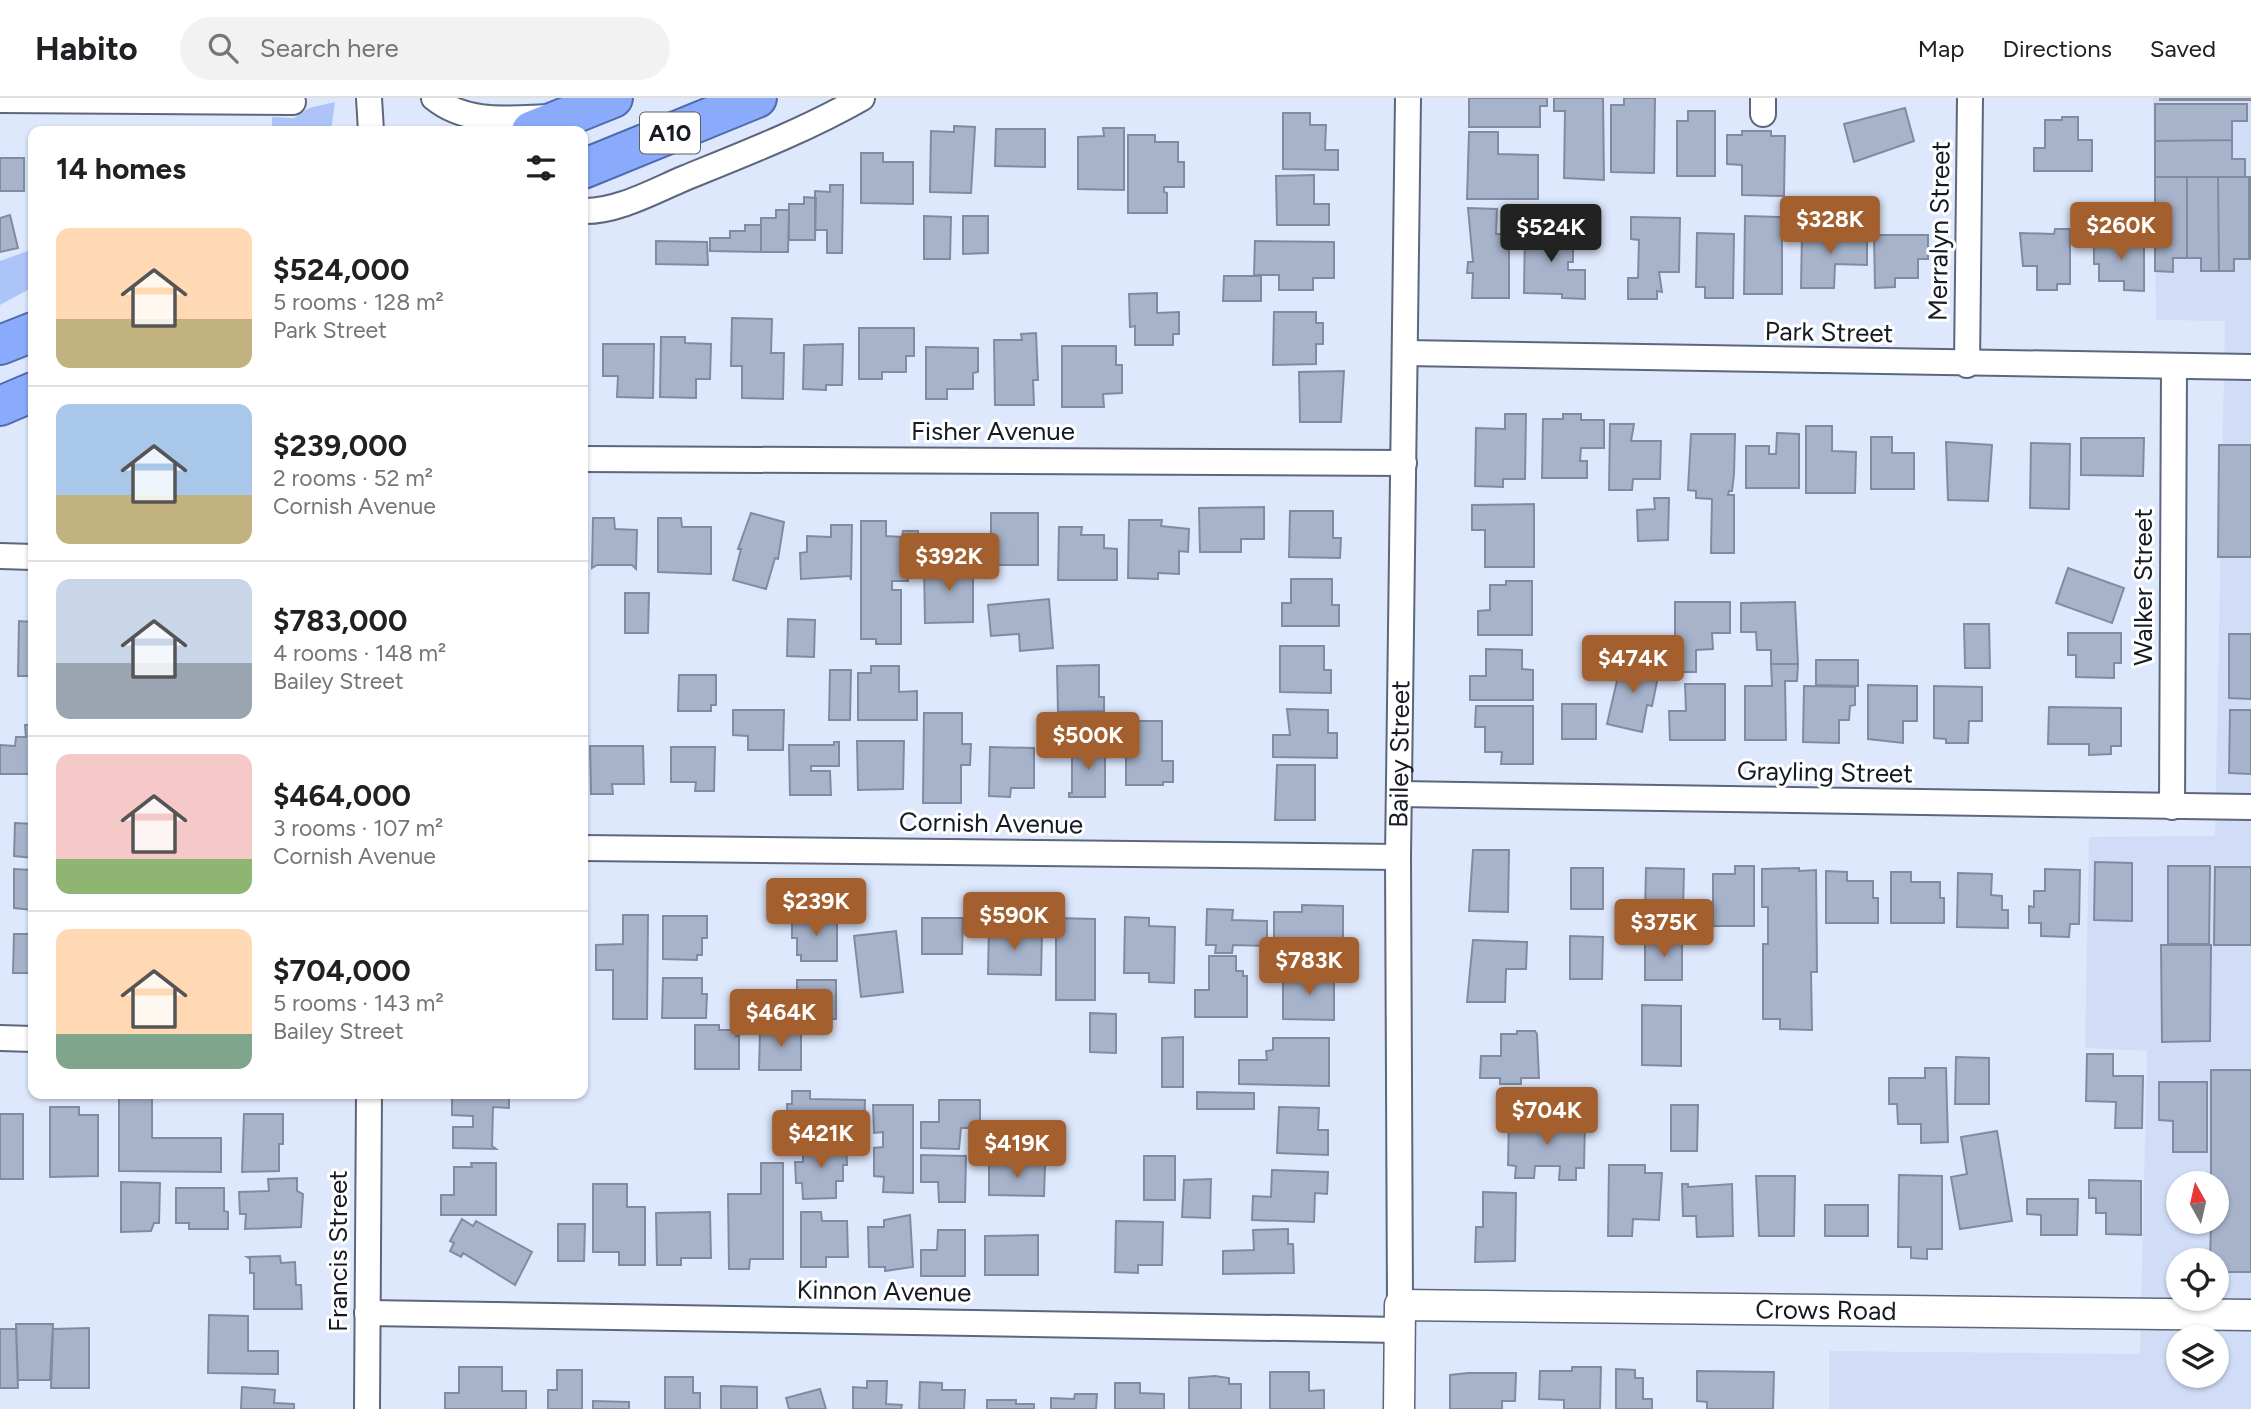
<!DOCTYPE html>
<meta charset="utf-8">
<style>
body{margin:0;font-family:Figtree,sans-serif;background:#f2f2f2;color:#202124;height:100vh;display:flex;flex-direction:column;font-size:26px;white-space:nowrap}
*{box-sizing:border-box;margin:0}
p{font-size:23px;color:#757577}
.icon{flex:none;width:38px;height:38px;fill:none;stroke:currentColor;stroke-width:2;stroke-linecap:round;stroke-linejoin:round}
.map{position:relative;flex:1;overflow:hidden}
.sheet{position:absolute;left:28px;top:28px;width:560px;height:973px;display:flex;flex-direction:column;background:#fff;border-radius:14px;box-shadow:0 2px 5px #0004}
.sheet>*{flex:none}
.needle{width:46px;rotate:352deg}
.fabs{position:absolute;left:2166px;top:1073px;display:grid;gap:14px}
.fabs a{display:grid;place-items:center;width:63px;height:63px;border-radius:50%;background:#fff;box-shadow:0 2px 5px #0004;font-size:35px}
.price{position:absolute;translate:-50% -60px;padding:0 16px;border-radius:7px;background:#a3602e;color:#fff;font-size:23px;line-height:46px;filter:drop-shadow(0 2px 4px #0008)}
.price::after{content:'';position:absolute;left:50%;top:42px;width:21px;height:16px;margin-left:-10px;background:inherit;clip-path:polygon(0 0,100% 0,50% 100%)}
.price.current{background:#222;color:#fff}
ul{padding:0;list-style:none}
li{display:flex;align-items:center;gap:21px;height:175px;padding:0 28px}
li+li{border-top:2px solid #e0e0e0}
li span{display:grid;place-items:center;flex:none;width:196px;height:140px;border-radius:14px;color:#555}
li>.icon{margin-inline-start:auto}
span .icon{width:84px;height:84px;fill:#fffc;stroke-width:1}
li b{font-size:30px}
h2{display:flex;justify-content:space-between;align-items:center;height:84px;padding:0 28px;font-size:30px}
header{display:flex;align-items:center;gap:42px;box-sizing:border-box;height:98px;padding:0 35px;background:#fff;border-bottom:2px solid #e0e0e0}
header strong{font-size:33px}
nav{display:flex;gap:38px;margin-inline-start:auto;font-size:24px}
.search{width:490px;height:63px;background:#f2f2f2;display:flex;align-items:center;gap:18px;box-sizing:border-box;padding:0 24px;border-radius:38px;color:#757577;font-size:26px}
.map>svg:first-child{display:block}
</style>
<header>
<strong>Habito</strong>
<div class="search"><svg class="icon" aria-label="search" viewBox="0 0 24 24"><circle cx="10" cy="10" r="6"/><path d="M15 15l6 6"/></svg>Search here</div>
<nav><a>Map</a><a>Directions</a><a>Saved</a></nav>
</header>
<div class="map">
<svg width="2251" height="1311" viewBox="0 0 2251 1311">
<rect width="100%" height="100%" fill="#dee8fc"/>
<!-- built -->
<path fill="#d1ddf7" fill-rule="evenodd" d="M2153,0H2251V1311H1829V1253L2140,1256L2147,953L2085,950L2089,739L2215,738L2225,223L2156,222ZM2179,1085H2217V1124H2179ZM2179,1162H2217V1200H2179ZM2179,1239H2217V1278H2179Z"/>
<!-- green -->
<path fill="#acc4f8" d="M335,4L331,33H272V19L294,20L309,10Z
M33,151V189L0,207V163Z"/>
<!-- building -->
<path fill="#a7b3cb" stroke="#808ba2" stroke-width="2" d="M1469,0H1547V8H1540V29H1469Z
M1554,0H1603L1604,82L1564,80L1565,13H1554Z
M1624,0H1655L1654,75L1611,74V7H1624Z
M2160,0H2251V2H2160Z
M2155,6H2247V23H2232V42L2155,43Z
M1905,10L1914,43L1854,64L1844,26Z
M1688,13H1715V78H1677V23H1688Z
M1283,15H1310V27H1326L1325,52H1338V72L1283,71Z
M2062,19H2078V42H2092V73H2034V50H2045V22H2062Z
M954,28L975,29L971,95L930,94L931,33L954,34Z
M1103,30H1124V92L1078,91V39L1104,38Z
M996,31H1045V69L995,68Z
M1742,33H1771V38H1785L1784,98L1742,97V67L1727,66V37H1742Z
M1469,34H1498V56L1538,57V101H1467Z
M1128,37H1155V44H1178V64H1184V89H1164V94L1167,95V115H1128Z
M2232,42V61H2245V79H2155V43Z
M861,55H883V64H913V106L861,105Z
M0,60H24V93H0Z
M1314,77V106H1329V127H1277L1276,78Z
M2155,79H2187V160H2173V174L2155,173Z
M2187,79H2218L2219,173H2201V160H2187Z
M2218,79H2249V161H2234V173H2219Z
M2249,79H2251V161H2249Z
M830,87H843L842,155H827V132H815V93L830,94Z
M804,99L816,100L815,142H789V106H804Z
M1468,110L1497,111L1496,136H1509V200H1472L1473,175H1467L1468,164H1473Z
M776,112H789L788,154H761V120H776Z
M10,117L18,150L0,154V120Z
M924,118L951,119L950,161H924Z
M963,118H988V155L963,156Z
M1745,118L1782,119V196H1744Z
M1631,119L1680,120L1679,174H1659L1662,194L1657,193V201H1628V180H1638L1639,142L1631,141Z
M745,127H761V154L710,153V140H730V133H745Z
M1525,130H1569L1568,148H1573V164H1568V172H1585V201L1562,200V196L1524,195Z
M2055,131H2070V186H2057V192H2037V168H2023L2020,135L2054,136Z
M1802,134L1867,135V167L1835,166L1834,190H1801Z
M1697,135L1734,136L1733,200H1705V189H1696Z
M1874,137H1928V161H1918V180H1895V189L1875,190Z
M2094,141H2144V193L2124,192V183H2099V166H2094Z
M656,143L707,144L708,167L656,166Z
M1255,143L1334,144V180H1313V192H1279V177H1254Z
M1224,178H1261V203H1223Z
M1157,195V215L1179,214V236H1173V247H1135V228L1130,229L1129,196Z
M1274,214H1316V225H1323V246H1316V266L1273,267Z
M732,220L772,221L771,255H784L783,301L742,300V268H731Z
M859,230H914V258H906V274H882V281H859Z
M1036,235L1038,282H1033L1034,307H995L994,242H1022L1021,236Z
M661,239H685V245L711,246L710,281H696V300L660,299Z
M603,246H654L653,300L617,299L618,278H603Z
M843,246L842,287H826V292L803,291L804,247Z
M1062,248H1116V267H1122V295L1103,296L1104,309H1062Z
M926,249L978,250V274L973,275V291H947V301H926Z
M1344,273L1341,324H1300L1299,274Z
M583,274H586V316L583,315Z
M1505,316H1526L1525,381H1503V389L1475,388L1476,330L1505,331Z
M1563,316H1581V322H1604V350H1581L1580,363H1587V380H1542L1543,321H1563Z
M1610,326H1634L1631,343H1661L1660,381H1633L1632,392H1609Z
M1806,328H1832V353L1856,354L1855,395H1806Z
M1777,335L1799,336V390H1746V348H1769V356H1776Z
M1691,336H1735L1734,376L1732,393H1729L1728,397H1734V455H1711L1712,401L1696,400V393L1688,392Z
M1871,339H1892V355H1914V391H1871Z
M2081,340H2144L2143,378L2081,377Z
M1946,344L1992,347L1988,403L1948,402Z
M2031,345L2070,346L2069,411L2030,410Z
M2219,347H2251V459H2218Z
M1654,400H1669L1668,442L1638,443L1637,412L1655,411Z
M1534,406V469H1485V432H1472V407Z
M1264,409V441H1241V454H1200L1199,410Z
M1290,413H1333V440H1341L1340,460L1289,459Z
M751,415L784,424L778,461L775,460L766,491L733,482L741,451H738Z
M991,415H1038V467H991Z
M593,420H614L615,431L637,432L636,471L632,467H597L592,470Z
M658,420H681L682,429H711V476L658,474Z
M1129,422H1162L1161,428L1189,431L1188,454L1179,453V476L1158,475V481L1128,480Z
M861,423H886V438L902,439L903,433H918V463H909L908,483H892V492H901V546H876V541H861Z
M831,427H852L851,482L850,478L801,481L800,455L807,454V438L831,439Z
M1059,429H1082L1081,437H1104V450L1117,451V482H1058Z
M924,465H973V524L925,525Z
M2068,470L2124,490L2112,525L2056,505Z
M1291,481H1332V507H1339V528H1282V505H1291Z
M1506,483H1532V537H1478V513L1490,512V487H1506Z
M625,495H649L648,535H625Z
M1049,501L1053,550L1020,553L1019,536L991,538L988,507Z
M1675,504H1730V535H1712L1713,551L1696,552V574H1670V548H1675Z
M1795,504L1798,566H1771V552H1757L1756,534H1741V505Z
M33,518V578H18L19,523L33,524Z
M788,521L815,522L814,559L787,558Z
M1964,526H1989L1990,570H1965Z
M2068,535H2121V565H2114V580L2076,579V557H2068Z
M2229,536H2251V601L2229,600Z
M1280,548H1324V572H1331V595L1280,594Z
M1486,551L1522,552V571L1533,572V602H1470V578H1486Z
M1622,561L1660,569L1652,608L1647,607L1642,634L1607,626Z
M1816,562H1858V588L1816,587Z
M1771,566H1798L1797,583H1785L1786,642H1745V588H1772Z
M1099,567V599H1104V613L1058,614L1057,568Z
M871,568H899V594L917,593V622H858V575H871Z
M830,572H851L850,622H829Z
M679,577H716V607H711V613H678Z
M1685,586H1725V642H1670L1669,613H1686Z
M1868,587L1917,588V623H1903V645L1868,641Z
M1804,588L1855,589V607L1850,608L1849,622H1839V645L1803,644Z
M1934,588L1982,589V623H1969L1968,645H1946V641L1934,640Z
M1562,606H1596V641H1562Z
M1476,608H1533V666H1501L1502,654H1485V629H1475Z
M2049,609L2121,610V648H2111V656L2089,657V646H2048Z
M1287,611L1328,612V635H1337V660L1273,659V637H1290Z
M733,612H784L783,652H748V638L733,637Z
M2230,612H2251V676L2229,675Z
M924,615H962V646H971L970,667H961V705H923Z
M1126,623H1162V663H1173V684H1163V687H1126Z
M25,627H33V676H0V647L15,648L16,639H26Z
M857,643H904L903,691L858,692Z
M834,644H839V668H811V673H830L831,697H790L789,647H834Z
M590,648H643L644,686H612L613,696H591Z
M1072,648H1105V699H1069V695H1072Z
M671,649H715L714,693H695L696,684H671Z
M990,649L1034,650V690H1011L1010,699L989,698Z
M1277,667H1315V722H1275Z
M15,725L33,726V760L14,758Z
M1473,752H1509L1508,814L1469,813Z
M2095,764L2132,765V823L2094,822Z
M1735,768H1754V828H1713V776H1735Z
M2168,768H2210L2209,846H2168Z
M2215,769H2251V847H2214Z
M1571,770H1603V811H1571Z
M1646,770L1684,771L1683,814L1645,813Z
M1799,770V773L1816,772L1817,874H1811L1812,932L1780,931V921H1763V846H1768V809H1762V771Z
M14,771L33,772V812L14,810Z
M2045,771L2080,772L2079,826H2070L2069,839L2041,838V825H2029V808L2034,809V793H2045Z
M1826,773L1847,774V783H1873V800H1878V825H1826Z
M1891,774H1911V784H1940V800H1944V825H1891Z
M1958,775L1992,776L1991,797L2002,798V812H2008V830L1957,829Z
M1302,807L1343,808V854H1302V846H1274V814H1302Z
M1207,811L1233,812L1232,822L1267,823V848L1233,847L1232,855H1215L1216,847H1206Z
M623,817H648L647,921H613V872H596V847L623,846Z
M663,818H707V840H702V857H697V862L663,861Z
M792,819L837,820V863H801V857H797V840H792Z
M1125,819L1149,820V828L1175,829L1174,885L1149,884V875H1124Z
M922,820H963L962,856H922Z
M1056,820L1095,821V902H1056Z
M989,827H1012V834H1042L1041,877L988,876Z
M896,833L903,894L861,899L854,838Z
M14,836H33V875H13Z
M1570,838L1603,839L1602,881H1570Z
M1682,839V882H1645V840Z
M1473,842L1527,844L1526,871H1506L1505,904H1467Z
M2161,847H2211L2210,943L2162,944Z
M1209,858H1236V873H1243V878H1247V919H1195V892H1209Z
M1283,877H1334V922L1283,921Z
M663,880H702V896H707L706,920H662Z
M797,882H836V921H791L792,896L797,897Z
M1642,907L1681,908V968L1642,967Z
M1090,915L1116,916V955L1090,954Z
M695,927H719V932H736V938H739V971H695Z
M777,928H801V972H759L760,933H777Z
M1517,933H1535L1537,936L1539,980H1521V986H1500V980H1480L1481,958H1501V936H1517Z
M1183,939V989H1162V940Z
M1273,940H1329V988L1239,986V962H1267L1266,953L1273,952Z
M2087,956H2113V978H2143L2142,1030H2115L2116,1004L2086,1003Z
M1956,959L1989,960V1006H1955Z
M1925,970H1946L1948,1044L1921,1045V1026H1898L1897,1006H1889V980H1925Z
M2211,972H2251V1174H2217V1162H2210L2211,1124H2217V1085H2211Z
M2159,984H2207V1054H2173V1023L2159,1022Z
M792,993H810V1001L865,1002L864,1030H848V1034H843L841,1030H788L787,1006H792Z
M1197,994L1254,995V1011H1197Z
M452,996L509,997V1010L493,1009L492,1048L496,1051L453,1050V1029H473V1018L452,1017Z
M119,997H152V1040H221V1074L119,1073Z
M939,1002H980V1030H961L959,1051L921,1050V1024H939Z
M873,1007H913V1095L883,1094L884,1079L874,1078V1050L883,1049V1034L874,1035Z
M1671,1007H1698L1697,1053H1671Z
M50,1009H79V1017H98V1078L50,1079Z
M1279,1009L1319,1010L1318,1032H1328V1057L1277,1055Z
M0,1016H23V1081H0Z
M244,1016H283V1046H279V1073L242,1074Z
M1509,1022L1585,1023L1584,1070H1576V1082H1559L1560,1068H1535L1534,1080H1515L1516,1068L1508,1067Z
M1997,1033L2012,1123L1960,1131L1951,1079L1967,1076L1961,1039Z
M803,1046H846L847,1067H843V1083H836V1100L803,1101L802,1085H796L795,1064H803Z
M921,1057L966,1058L965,1104H939L938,1084H921Z
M1144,1058H1175V1102H1144Z
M471,1065H496V1117H441V1097H454V1069H472Z
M761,1065H783V1161H750L749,1171H729L728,1096H761Z
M989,1066L1045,1067L1044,1098L989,1097Z
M1609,1067H1645V1075H1662L1659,1122L1633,1121L1632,1138H1608Z
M1272,1072L1328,1074L1327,1096L1315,1095L1314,1124L1252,1122L1253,1098L1271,1099Z
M1899,1077L1942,1078V1151H1927V1161L1911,1160V1149H1898Z
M1756,1078H1795L1794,1138H1759Z
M297,1080V1093L303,1096L301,1129L245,1131L246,1116H240L239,1094L269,1093L268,1081Z
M1211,1081L1210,1120L1182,1119L1184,1082Z
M2089,1082L2141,1083V1137L2106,1136V1115H2096V1100H2089Z
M121,1084L160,1085L159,1125H154L151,1133L121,1134Z
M593,1086H627V1109H645V1167H619V1154H593Z
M1682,1086H1688V1089L1732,1086L1733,1138L1697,1139L1696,1118H1683Z
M176,1090H224V1113L228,1114V1131H189V1125H176Z
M1483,1094L1516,1095L1515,1163L1475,1164L1476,1129H1483Z
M2027,1101H2078L2077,1137H2041V1117L2027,1116Z
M1825,1107H1868V1138H1825Z
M710,1114L711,1160H681V1167H657L656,1115Z
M801,1114H821L822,1123H847L848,1159H826V1169H801Z
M910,1117L913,1169L885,1173V1169H869L868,1129H884V1122Z
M462,1121L473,1128L476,1123L532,1154L515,1187L463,1155L461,1159L450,1153L454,1145L450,1143Z
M1116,1123L1163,1124L1162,1167H1138V1175L1115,1174Z
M558,1126H585L584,1163H558Z
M1288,1131V1146H1293L1294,1175L1223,1176V1153L1254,1152L1253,1132Z
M938,1132H965V1178H921V1152H937Z
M1038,1137V1177H985V1138Z
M280,1158L281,1165L295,1164L296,1187H301L302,1211H254V1175H250V1161L247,1159Z
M209,1217L248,1218V1253H278V1276L208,1275Z
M16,1226H53L50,1282H18Z
M89,1230V1290H51L53,1231Z
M0,1231H16L18,1290H0Z
M459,1269H502V1293H526V1311H445V1295H459Z
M1572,1269H1601L1600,1311H1564V1302L1539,1301L1540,1273H1572Z
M1616,1271L1635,1272V1280H1643V1301H1652V1311H1616Z
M557,1272H582V1311H548V1292H557Z
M1697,1273L1774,1274L1773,1311H1707V1304L1697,1303Z
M1270,1274H1309V1293L1324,1292V1311H1270Z
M1468,1275H1516L1515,1303H1502V1311H1450V1277Z
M1215,1278L1229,1280V1286H1241V1311H1189V1280Z
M665,1279H693V1295H700V1311H665Z
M867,1283H887L886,1306L902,1307L901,1311H853V1289L867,1290Z
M920,1284L942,1285V1292H965L964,1311H919Z
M1115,1285H1140V1295L1164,1296V1311H1115Z
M721,1288L757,1289V1311H721Z
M242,1289L275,1292L274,1305L294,1306V1311H241Z
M820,1291L826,1311H789L786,1300Z
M1075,1296H1097L1096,1311H1051V1300L1074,1301Z
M987,1302H1016V1306H1034V1311H987Z
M593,1303L629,1304V1311H593Z"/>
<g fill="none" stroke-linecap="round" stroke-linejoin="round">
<defs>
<g id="minor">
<path d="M369,0L371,33"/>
<path d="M434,0C467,27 511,20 551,19"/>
<path d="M0,2L293,4"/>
<path d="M1763,16V0"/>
<path d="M583,113C617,114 654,93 685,80C744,56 806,32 862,0"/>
<path d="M1405,255L2251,269"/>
<path d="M1967,267L1970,0"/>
<path d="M583,361L1404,365"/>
<path d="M0,458L33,459"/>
<path d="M1399,696L2251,709"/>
<path d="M2172,709L2174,269"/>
<path d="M583,750L1398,759"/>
<path d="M0,940L33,941"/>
<path id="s1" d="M1400,1207L1398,759L1408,0"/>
<path d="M367,1215L1400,1232"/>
<path d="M367,1311L369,996"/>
</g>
<g id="tertiary">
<path id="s2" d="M1399,1311L1400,1207L2251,1217"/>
</g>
<path id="trunk" d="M531,33L613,0
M583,71L757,0
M0,247L33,234
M0,308L33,294"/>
</defs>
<!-- minor casing -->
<use href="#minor" stroke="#5c667c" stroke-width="28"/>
<!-- tertiary casing -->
<use href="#tertiary" stroke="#5c667c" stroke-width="33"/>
<!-- trunk casing -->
<use href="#trunk" stroke="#4f6baf" stroke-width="42"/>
<!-- minor -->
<use href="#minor" stroke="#fff" stroke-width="24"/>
<!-- tertiary -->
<use href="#tertiary" stroke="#fff" stroke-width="30"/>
<!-- trunk -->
<use href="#trunk" stroke="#8aabfb" stroke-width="38"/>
</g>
<g text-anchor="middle" stroke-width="6" stroke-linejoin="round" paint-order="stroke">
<!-- shield labels -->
<rect fill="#fff" stroke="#5c5f65" stroke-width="2" x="640" y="14.5" width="60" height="41" rx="5"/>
<g font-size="24" font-weight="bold" fill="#161a23">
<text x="670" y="43">A10</text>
</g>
<!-- street labels -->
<g font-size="26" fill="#161a23" stroke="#fff">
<text transform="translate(1939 133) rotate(-89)" y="9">Merralyn Street</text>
<text transform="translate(1829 234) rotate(1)" y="9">Park Street</text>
<text x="993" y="342">Fisher Avenue</text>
<text transform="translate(2143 489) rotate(-90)" y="9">Walker Street</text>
<text dy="9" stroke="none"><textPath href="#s1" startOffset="551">Bailey Street</textPath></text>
<text transform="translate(1825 674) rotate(1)" y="9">Grayling Street</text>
<text transform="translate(991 725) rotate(1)" y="9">Cornish Avenue</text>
<text transform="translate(338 1153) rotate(-90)" y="9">Francis Street</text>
<text transform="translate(884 1193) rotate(1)" y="9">Kinnon Avenue</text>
<text dy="9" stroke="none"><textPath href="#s2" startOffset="530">Crows Road</textPath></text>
</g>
</g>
</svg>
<div class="fabs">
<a><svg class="needle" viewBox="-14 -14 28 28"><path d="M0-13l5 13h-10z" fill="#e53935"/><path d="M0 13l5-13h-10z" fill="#757577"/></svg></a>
<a><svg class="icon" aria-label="locate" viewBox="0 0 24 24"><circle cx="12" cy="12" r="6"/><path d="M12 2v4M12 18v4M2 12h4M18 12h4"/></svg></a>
<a><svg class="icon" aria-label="layers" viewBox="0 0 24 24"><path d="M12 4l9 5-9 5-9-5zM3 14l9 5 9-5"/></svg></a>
</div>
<b class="price" style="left:1830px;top:158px">$328K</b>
<b class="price" style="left:2121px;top:164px">$260K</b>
<b class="price current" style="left:1551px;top:166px">$524K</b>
<b class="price" style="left:949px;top:495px">$392K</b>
<b class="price" style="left:1633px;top:597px">$474K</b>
<b class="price" style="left:1088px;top:674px">$500K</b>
<b class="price" style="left:816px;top:840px">$239K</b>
<b class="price" style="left:1014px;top:854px">$590K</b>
<b class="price" style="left:1664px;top:861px">$375K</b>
<b class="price" style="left:1309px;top:899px">$783K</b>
<b class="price" style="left:781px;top:951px">$464K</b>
<b class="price" style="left:1547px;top:1049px">$704K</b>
<b class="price" style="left:821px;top:1072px">$421K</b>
<b class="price" style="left:1017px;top:1082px">$419K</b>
<section class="sheet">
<h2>14 homes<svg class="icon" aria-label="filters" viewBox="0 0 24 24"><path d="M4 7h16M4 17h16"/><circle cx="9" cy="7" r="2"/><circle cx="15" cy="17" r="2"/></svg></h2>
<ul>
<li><span style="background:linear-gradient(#ffd9b3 65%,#c2b280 0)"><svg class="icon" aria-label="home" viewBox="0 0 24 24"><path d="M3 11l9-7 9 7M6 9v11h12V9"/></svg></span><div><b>$524,000</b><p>5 rooms · 128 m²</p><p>Park Street</p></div></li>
<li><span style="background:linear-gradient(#a9c7e8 65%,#c2b280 0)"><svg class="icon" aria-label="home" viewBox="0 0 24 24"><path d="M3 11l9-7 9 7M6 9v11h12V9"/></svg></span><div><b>$239,000</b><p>2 rooms · 52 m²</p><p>Cornish Avenue</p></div></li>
<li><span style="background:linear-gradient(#c9d6e8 60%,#9aa5b1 0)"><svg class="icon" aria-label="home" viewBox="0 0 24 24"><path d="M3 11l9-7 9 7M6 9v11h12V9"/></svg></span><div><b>$783,000</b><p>4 rooms · 148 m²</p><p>Bailey Street</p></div></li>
<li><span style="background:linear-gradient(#f6c9c9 75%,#8fb573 0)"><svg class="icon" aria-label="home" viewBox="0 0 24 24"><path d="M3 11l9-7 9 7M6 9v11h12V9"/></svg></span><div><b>$464,000</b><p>3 rooms · 107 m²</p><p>Cornish Avenue</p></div></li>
<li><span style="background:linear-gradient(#ffd9b3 75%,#7fa58c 0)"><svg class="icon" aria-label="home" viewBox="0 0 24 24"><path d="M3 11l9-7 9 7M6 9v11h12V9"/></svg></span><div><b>$704,000</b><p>5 rooms · 143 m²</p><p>Bailey Street</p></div></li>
</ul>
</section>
</div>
